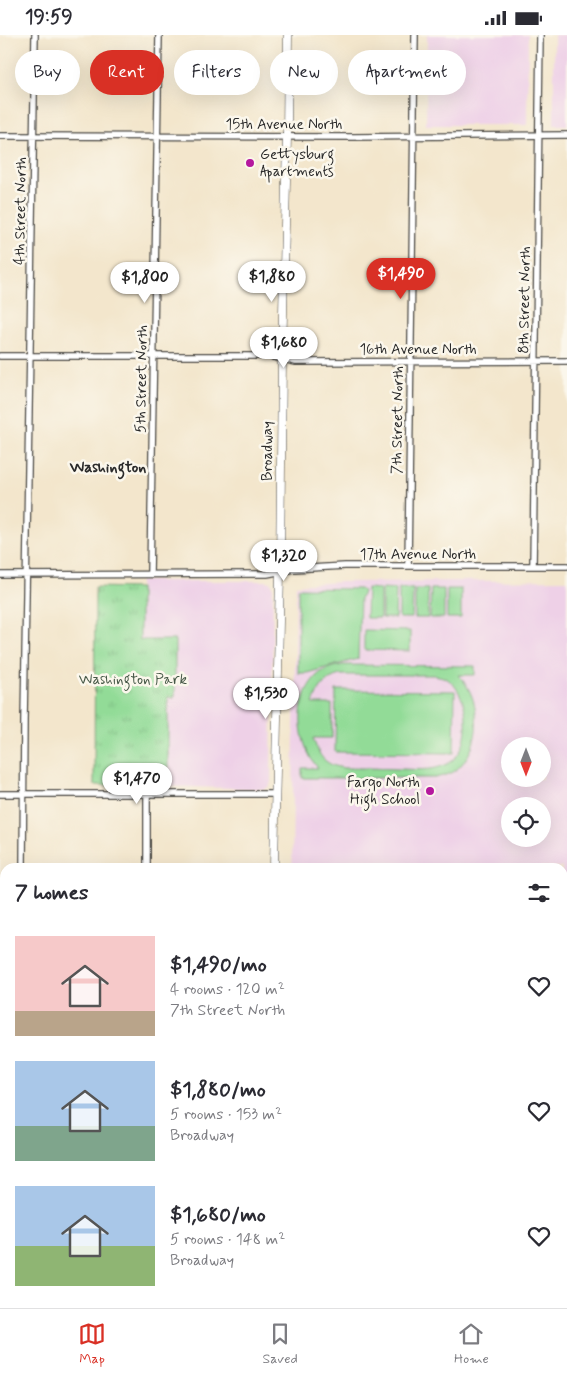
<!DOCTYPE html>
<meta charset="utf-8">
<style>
body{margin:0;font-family:Mynerve,sans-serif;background:#f2f2f3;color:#2b2b33;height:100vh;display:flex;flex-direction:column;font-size:19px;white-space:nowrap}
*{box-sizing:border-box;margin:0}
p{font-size:16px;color:#7c7c81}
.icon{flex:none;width:28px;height:28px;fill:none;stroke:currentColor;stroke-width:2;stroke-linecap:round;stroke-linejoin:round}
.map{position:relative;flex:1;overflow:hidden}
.panel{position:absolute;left:0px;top:828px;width:568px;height:446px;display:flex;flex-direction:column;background:#fff;border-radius:15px 15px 0 0;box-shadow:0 5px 20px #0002}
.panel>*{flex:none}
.guide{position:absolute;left:15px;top:15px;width:538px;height:45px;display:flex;gap:10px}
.needle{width:32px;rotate:180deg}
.buttons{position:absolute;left:501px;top:702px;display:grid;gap:10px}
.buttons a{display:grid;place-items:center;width:50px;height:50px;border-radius:50%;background:#fff;box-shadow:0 5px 20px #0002;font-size:25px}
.price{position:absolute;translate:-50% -42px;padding:0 11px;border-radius:18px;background:#fff;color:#222;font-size:16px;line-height:32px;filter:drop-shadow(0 1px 2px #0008)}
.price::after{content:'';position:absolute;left:50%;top:30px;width:15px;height:11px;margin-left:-8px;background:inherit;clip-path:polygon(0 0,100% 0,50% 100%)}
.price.active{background:#d93025;color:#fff}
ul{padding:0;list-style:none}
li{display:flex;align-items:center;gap:15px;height:125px;padding:0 15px}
li span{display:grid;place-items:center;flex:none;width:140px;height:100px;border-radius:0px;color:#555}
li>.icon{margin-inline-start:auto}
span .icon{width:60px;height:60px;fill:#fffc;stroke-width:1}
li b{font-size:21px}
h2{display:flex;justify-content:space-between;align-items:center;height:60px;padding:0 15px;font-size:21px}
.pill{padding:0 18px;border-radius:22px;background:#fff;box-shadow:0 5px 20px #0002;font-size:18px;line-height:45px}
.pill.active{background:#d93025;color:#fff}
.status{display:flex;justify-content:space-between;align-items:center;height:35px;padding:0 25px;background:#fff;direction:ltr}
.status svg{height:14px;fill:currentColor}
.tabs{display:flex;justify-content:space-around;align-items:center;height:70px;border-top:1px solid #e1e1e2;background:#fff;font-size:14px;color:#7c7c81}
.tabs a{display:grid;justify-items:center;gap:2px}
.tabs .active{color:#d93025}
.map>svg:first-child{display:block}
</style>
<div class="status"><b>19:59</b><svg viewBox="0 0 49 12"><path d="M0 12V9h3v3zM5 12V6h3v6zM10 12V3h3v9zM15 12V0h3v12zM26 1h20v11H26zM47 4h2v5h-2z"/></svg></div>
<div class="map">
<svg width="567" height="1273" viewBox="0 0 567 1273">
<defs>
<pattern id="park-tufts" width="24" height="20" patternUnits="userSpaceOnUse" patternTransform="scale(1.25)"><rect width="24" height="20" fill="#92db97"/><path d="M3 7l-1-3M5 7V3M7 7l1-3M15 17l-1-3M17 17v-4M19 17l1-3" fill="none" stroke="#7ebc82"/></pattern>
</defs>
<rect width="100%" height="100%" fill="#fbf7ec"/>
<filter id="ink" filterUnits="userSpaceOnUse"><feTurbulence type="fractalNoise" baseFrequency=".02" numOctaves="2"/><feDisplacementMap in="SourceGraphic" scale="10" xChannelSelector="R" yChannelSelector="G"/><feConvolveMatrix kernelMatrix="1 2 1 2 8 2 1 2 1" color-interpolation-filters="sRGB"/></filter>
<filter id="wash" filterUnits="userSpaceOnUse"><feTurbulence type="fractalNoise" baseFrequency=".0096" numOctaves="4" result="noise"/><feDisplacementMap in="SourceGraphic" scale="20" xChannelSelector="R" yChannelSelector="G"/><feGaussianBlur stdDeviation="1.12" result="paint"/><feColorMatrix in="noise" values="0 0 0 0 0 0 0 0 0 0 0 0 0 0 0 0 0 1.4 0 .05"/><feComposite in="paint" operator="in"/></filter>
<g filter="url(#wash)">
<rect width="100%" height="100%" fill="#f3e6cc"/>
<!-- built -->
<path fill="#eed0e7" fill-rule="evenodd" d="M427,0H528L527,90H426Z
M554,0H567V90H554Z
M567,545V961H562V832H292L296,550L342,547ZM510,711H542V744H510ZM510,771H542V804H510Z
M140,546H266L271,547L273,551L271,748L268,752L264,754L157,751L168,733V662H175V606L140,605Z"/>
<!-- green -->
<path fill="#92db97" stroke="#5e8361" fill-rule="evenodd" d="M298,553L360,554L363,556L362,560L360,563L358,624L307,638H298Z
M367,553L380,554V583H366Z
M382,553L396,554L395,583H382Z
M399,553L413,554L412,583H399Z
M415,554H428V583H415Z
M431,554H444V583H430Z
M447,554H461V583H447Z
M364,595L410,596V616L364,615Z
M343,630L475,631V640H458C483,663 483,713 456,735C450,740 442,741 435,743H302V733H318C296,709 293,658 321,637C328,633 335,631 343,630ZM340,640H433C440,641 446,642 451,647C471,665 473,716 447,729C432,737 414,734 398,734C380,733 362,733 344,733C324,730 319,721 313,703H332V669H313C318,654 324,644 340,640Z
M336,655L455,656L454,718L335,717Z"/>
<!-- park -->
<path fill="url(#park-tufts)" stroke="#5e8361" d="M95,552L140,553V605H175V662H168V733L157,751L94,750Z"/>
</g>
<g filter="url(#ink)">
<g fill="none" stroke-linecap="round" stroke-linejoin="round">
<defs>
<path id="street" d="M0,101L353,102L567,100
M0,321H270L296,327L567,326
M408,531L415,0
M533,531L540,0
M150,539L159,0
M0,540L267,539L293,534L345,531H567
M0,759H275
M23,832L24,685L35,0
M147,832V760
M0,1072H5
M0,1173H5
M475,1269V1273
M375,1273V1269"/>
<path id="secondary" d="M274,832L280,537L282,323L287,102L288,0
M0,972H5
M562,975H567
M271,1273V1269"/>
</defs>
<!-- street casing -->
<use href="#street" stroke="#494743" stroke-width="8"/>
<!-- secondary casing -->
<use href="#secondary" stroke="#494743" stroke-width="9"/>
<!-- street -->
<use href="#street" stroke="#fff" stroke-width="5.5"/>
<!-- secondary -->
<use href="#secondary" stroke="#fff" stroke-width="8"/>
</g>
</g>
<!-- markers -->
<g fill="#b5179e" stroke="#fbf7ec" stroke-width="2">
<circle cx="250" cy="128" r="5"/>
<circle cx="430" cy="756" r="5"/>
</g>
<g text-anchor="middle" stroke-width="5" stroke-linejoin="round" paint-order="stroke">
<!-- street labels -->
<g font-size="15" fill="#2b2b2b" stroke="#fbf7ec">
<text x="284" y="94">15th Avenue North</text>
<text transform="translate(20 176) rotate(-89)" y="5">4th Street North</text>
<text transform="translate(524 265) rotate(-89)" y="5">8th Street North</text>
<text x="418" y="319">16th Avenue North</text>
<text transform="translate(141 344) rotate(-89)" y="5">5th Street North</text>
<text transform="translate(397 385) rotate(-89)" y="5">7th Street North</text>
<text transform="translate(267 416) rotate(-90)" y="5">Broadway</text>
<text x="418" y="524">17th Avenue North</text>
</g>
<!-- poi labels -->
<g font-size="15" fill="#2b2b2b" stroke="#fbf7ec" text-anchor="start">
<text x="260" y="124">Gettysburg<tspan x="260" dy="17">Apartments</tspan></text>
<text x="420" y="752" text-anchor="end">Fargo North<tspan x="420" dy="17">High School</tspan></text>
</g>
<!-- park labels -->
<g font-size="15" fill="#455746" stroke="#fbf7ec">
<text x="133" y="649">Washington Park</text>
</g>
<!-- neighbourhood labels -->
<g font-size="16" font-weight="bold" fill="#2b2b2b" stroke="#fbf7ec">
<text x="108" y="437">Washington</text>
</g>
</g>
</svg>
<div class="buttons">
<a><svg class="needle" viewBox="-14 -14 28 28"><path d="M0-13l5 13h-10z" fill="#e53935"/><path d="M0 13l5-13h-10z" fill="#7c7c81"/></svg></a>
<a><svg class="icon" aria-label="locate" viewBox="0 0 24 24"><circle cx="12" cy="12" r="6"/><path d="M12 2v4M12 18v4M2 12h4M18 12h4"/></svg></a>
</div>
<b class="price active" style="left:401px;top:265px">$1,490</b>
<b class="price" style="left:272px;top:268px">$1,880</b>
<b class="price" style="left:145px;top:269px">$1,800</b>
<b class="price" style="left:284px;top:334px">$1,680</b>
<b class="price" style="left:284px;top:547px">$1,320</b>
<b class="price" style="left:266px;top:685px">$1,530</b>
<b class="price" style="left:137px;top:770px">$1,470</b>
<div class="guide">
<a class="pill">Buy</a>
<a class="pill active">Rent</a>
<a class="pill">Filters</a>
<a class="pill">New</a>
<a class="pill">Apartment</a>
</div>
<section class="panel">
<h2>7 homes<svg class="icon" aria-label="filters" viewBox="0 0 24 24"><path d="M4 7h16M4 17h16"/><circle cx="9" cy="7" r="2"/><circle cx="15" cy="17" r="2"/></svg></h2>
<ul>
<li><span style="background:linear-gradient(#f6c9c9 75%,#b9a48a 0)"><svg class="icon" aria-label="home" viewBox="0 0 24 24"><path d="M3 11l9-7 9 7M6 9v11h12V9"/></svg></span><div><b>$1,490/mo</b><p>4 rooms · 120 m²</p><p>7th Street North</p></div><svg class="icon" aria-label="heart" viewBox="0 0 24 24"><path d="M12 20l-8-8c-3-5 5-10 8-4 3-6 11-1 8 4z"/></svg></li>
<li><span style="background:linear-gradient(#a9c7e8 65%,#7fa58c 0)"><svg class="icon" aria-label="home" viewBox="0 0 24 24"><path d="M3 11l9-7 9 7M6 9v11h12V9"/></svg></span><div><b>$1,880/mo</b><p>5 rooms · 153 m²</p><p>Broadway</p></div><svg class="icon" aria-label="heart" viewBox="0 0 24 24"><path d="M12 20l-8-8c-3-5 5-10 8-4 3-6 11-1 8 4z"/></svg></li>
<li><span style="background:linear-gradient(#a9c7e8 60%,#8fb573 0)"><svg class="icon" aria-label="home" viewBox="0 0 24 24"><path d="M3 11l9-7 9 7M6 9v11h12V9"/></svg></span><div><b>$1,680/mo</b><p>5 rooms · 148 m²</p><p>Broadway</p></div><svg class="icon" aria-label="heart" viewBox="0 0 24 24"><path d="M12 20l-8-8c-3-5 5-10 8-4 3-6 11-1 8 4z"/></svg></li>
</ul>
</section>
</div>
<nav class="tabs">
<a class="active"><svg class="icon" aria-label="map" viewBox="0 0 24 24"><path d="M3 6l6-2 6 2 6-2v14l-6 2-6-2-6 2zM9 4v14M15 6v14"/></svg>Map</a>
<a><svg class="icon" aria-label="saved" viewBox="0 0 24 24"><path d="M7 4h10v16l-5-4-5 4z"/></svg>Saved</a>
<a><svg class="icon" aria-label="home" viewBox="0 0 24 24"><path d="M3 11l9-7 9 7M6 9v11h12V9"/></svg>Home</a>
</nav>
